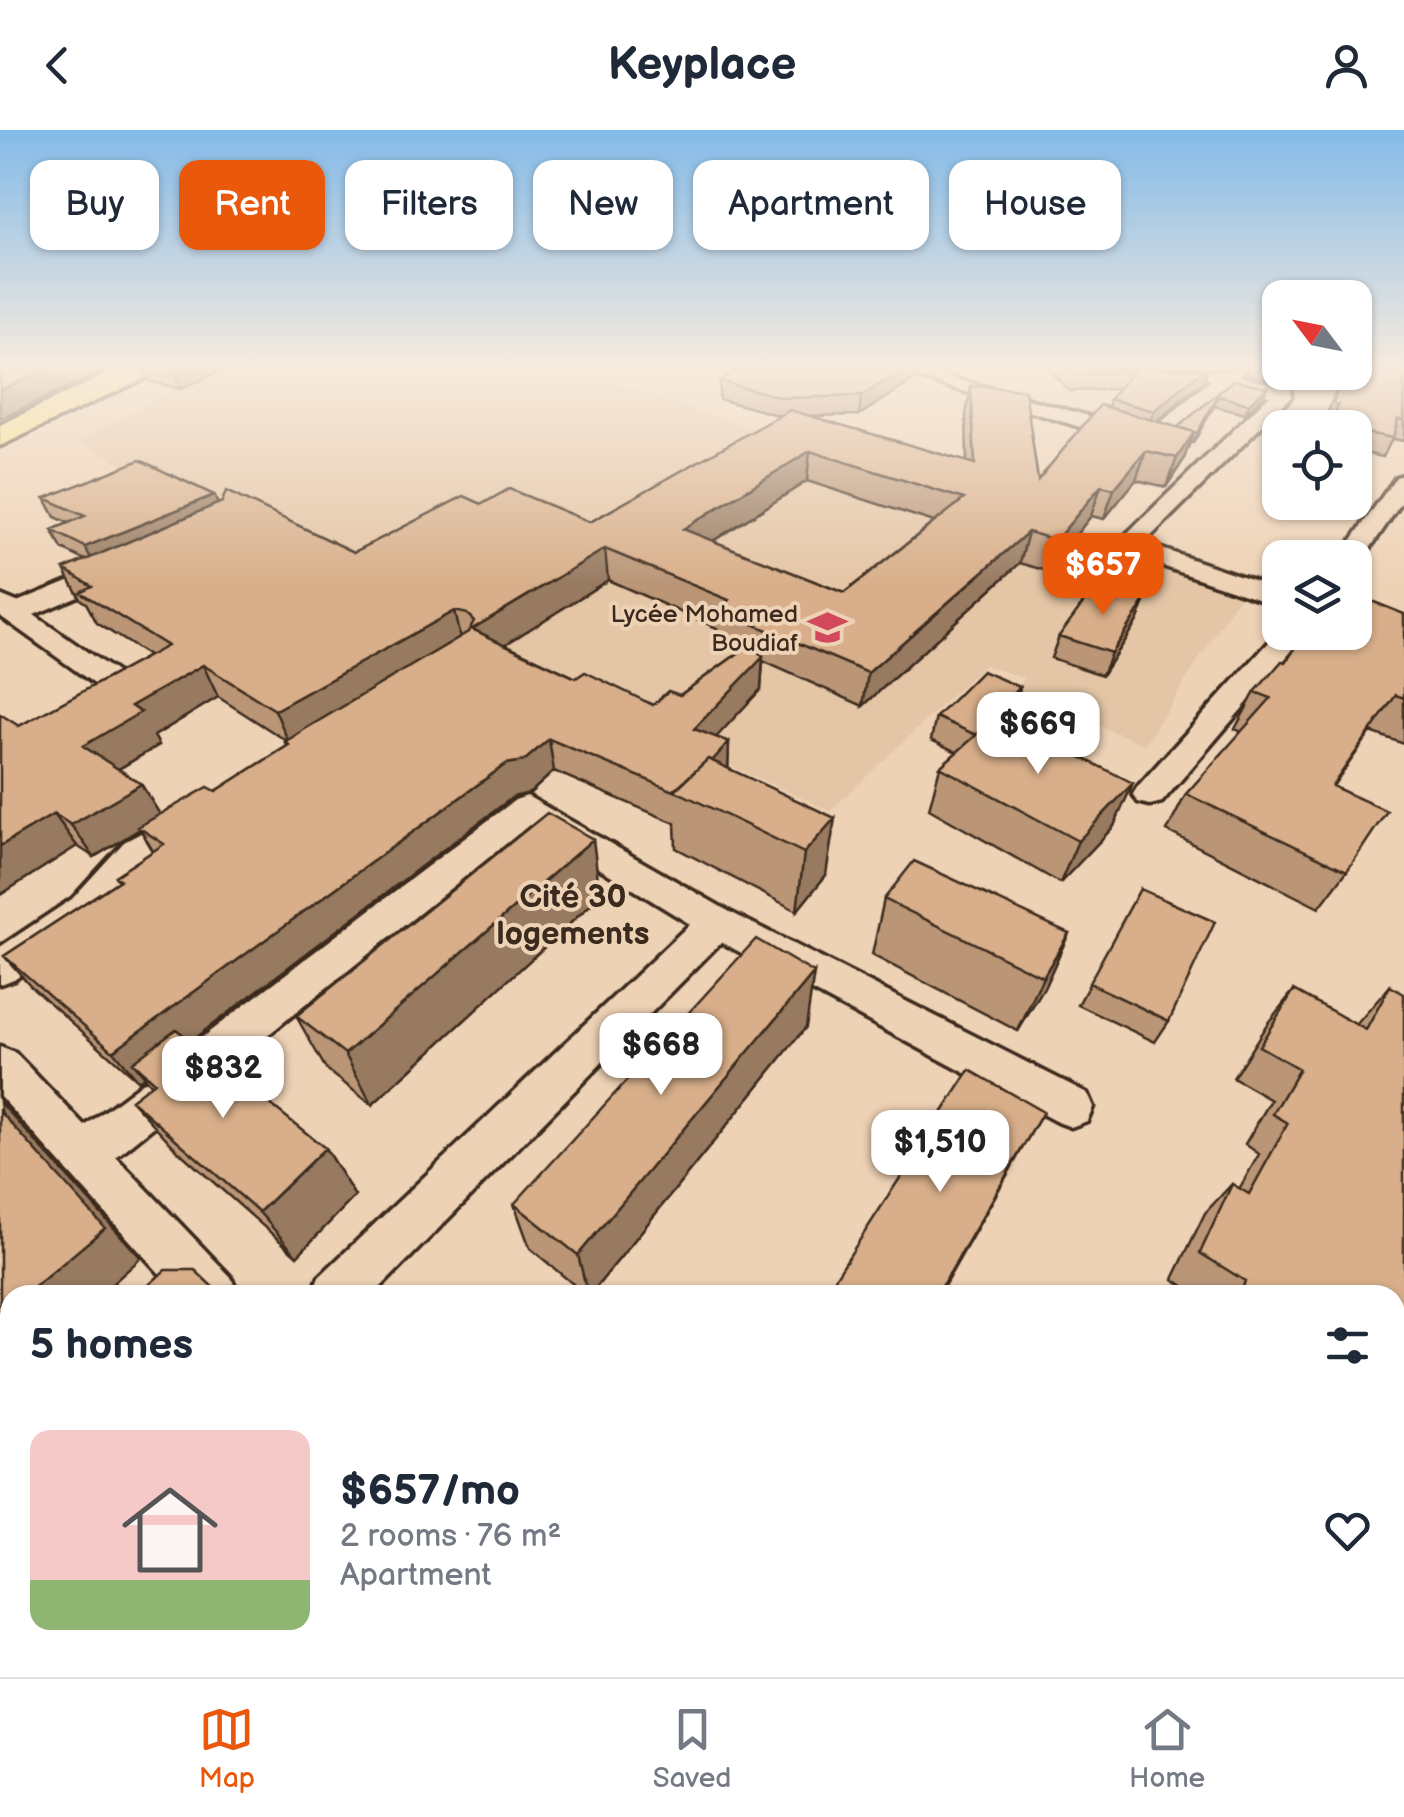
<!DOCTYPE html>
<meta charset="utf-8">
<style>
body{margin:0;font-family:"Balsamiq Sans",sans-serif;background:#f2f2f3;color:#1f2937;height:100vh;display:flex;flex-direction:column;font-size:38px;white-space:nowrap}
*{box-sizing:border-box;margin:0}
p{font-size:32px;color:#747a83}
.icon{flex:none;width:55px;height:55px;fill:none;stroke:currentColor;stroke-width:2;stroke-linecap:round;stroke-linejoin:round}
.map{position:relative;flex:1;overflow:hidden}
.sheet{position:absolute;left:0px;top:1155px;width:1405px;height:392px;display:flex;flex-direction:column;background:#fff;border-radius:30px 30px 0 0;box-shadow:0 2px 8px #0004}
.sheet>*{flex:none}
.guide{position:absolute;left:30px;top:30px;width:1345px;height:90px;display:flex;gap:20px}
.needle{width:65px;rotate:302deg}
.buttons{position:absolute;left:1262px;top:150px;display:grid;gap:20px}
.buttons a{display:grid;place-items:center;width:110px;height:110px;border-radius:20px;background:#fff;box-shadow:0 2px 8px #0004;font-size:50px}
.price{position:absolute;translate:-50% -85px;padding:0 22px;border-radius:20px;background:#fff;color:#222;font-size:32px;line-height:65px;filter:drop-shadow(0 2px 5px #0008)}
.price::after{content:'';position:absolute;left:50%;top:60px;width:30px;height:22px;margin-left:-15px;background:inherit;clip-path:polygon(0 0,100% 0,50% 100%)}
.price.active{background:#ea580c;color:#fff}
ul{padding:0;list-style:none}
li{display:flex;align-items:center;gap:30px;height:250px;padding:0 30px}
li span{display:grid;place-items:center;flex:none;width:280px;height:200px;border-radius:20px;color:#555}
li>.icon{margin-inline-start:auto}
span .icon{width:120px;height:120px;fill:#fffc;stroke-width:1}
li b{font-size:42px}
h2{display:flex;justify-content:space-between;align-items:center;height:120px;padding:0 30px;font-size:42px}
.chip{padding:0 35px;border-radius:20px;background:#fff;box-shadow:0 2px 8px #0004;font-size:35px;line-height:90px}
.chip.active{background:#ea580c;color:#fff}
header{display:flex;justify-content:space-between;align-items:center;height:130px;padding:0 30px;background:#fff;font-size:45px;font-weight:600}
.tab-bar{display:flex;justify-content:space-around;align-items:center;height:140px;border-top:2px solid #e0e1e3;background:#fff;font-size:28px;color:#747a83}
.tab-bar a{display:grid;justify-items:center;gap:5px}
.tab-bar .active{color:#ea580c}
.map>svg:first-child{display:block}
</style>
<header><svg class="icon" aria-label="back" viewBox="0 0 24 24"><path d="M15 5l-7 7 7 7"/></svg>Keyplace<svg class="icon" aria-label="person" viewBox="0 0 24 24"><circle cx="12" cy="8" r="4"/><path d="M4 21q1-7 8-7t8 7"/></svg></header>
<div class="map">
<svg width="1404" height="1547" viewBox="0 0 1404 1547">
<rect width="100%" height="100%" fill="#eed2b5"/>
<filter id="ink" filterUnits="userSpaceOnUse"><feTurbulence type="fractalNoise" baseFrequency=".01" numOctaves="2"/><feDisplacementMap in="SourceGraphic" scale="20" xChannelSelector="R" yChannelSelector="G"/><feConvolveMatrix kernelMatrix="1 2 1 2 8 2 1 2 1" color-interpolation-filters="sRGB"/></filter>
<g filter="url(#ink)">
<!-- built -->
<path fill="#e4c5a5" d="M213,238H567L1244,459L1145,614L1013,562L1025,548L984,535L830,681L525,543L79,311Z"/>
<g fill="none" stroke-linecap="round" stroke-linejoin="round">
<defs>
<path id="street" d="M887,238H918L1142,301L1145,306L1211,250L1175,238L1221,241L1246,238L1239,246L1291,259V267L1144,413L1280,459V476L1118,421L1114,416L1270,265L1229,255L1160,316L1152,317L1141,311H1126Z
M1404,345V369L1360,433L1355,435V428H1339L1396,347Z
M120,430L133,438L129,444L34,485L129,551L133,557L129,563H107L0,486V465L17,472Z
M1280,500L1308,502L1162,672L1150,675L1138,672L1133,664L1138,656Z
M527,666L730,782L1087,963L1093,977L1087,991L1071,997L1055,991L721,812L373,1165H312L319,1147L690,794L529,695L116,1027L231,1147L238,1165H179L0,966V917L15,923L85,996L515,670Z
M190,677L202,680L207,689L202,698L150,730L98,789L14,849L0,854V817L72,769L124,712Z
M1404,1248V1331L1395,1335V1251Z
M10,1452V1519L0,1523V1456Z
M526,1538H595L599,1547H530Z
M1297,1538H1361L1358,1547H1294Z"/>
<path id="primary" d="M120,238H157L153,244L0,316V295Z"/>
</defs>
<!-- street casing -->
<use href="#street" stroke="#3b2a1e" stroke-width="7"/>
<!-- primary casing -->
<use href="#primary" stroke="#3b2a1e" stroke-width="7"/>
<!-- street -->
<use href="#street" fill="#eed2b5" fill-rule="evenodd"/>
<!-- primary -->
<use href="#primary" fill="#fae180" fill-rule="evenodd"/>
</g>
<!-- wall -->
<path fill="#ba9677" stroke="#3b2a1e" stroke-width="2.5" fill-rule="evenodd" d="M143,238H227L181,259L148,251Z
M740,238H916L914,250L859,285L809,286L967,332L966,284L971,256L1038,350L1108,277L1110,269L1119,259L1069,261L1047,238H1208L1204,251L1157,291L1178,298L1234,250L1267,257L1262,267L1245,284L1214,276L1193,313L1190,312L1183,331L1166,357L1136,350L1104,389L1091,386L1047,441L1020,433L863,576L763,531L761,559L716,607L729,612L728,638L826,745L797,781L676,718L675,693L554,641L530,663L513,667L191,911L325,1018L355,1066L297,1126L177,1020L131,970L151,955L144,947L138,951L32,857L4,826L118,751L115,746L153,721L140,699L94,727L77,716L0,765L19,596L148,526L97,493L86,473L81,470L64,439L85,430L62,419L52,400L69,393L55,387L45,368L218,374L354,422L482,374L590,392L781,286L719,269V251ZM807,351L934,392L844,463L713,411ZM608,450L717,498V510L741,521L680,565L653,575L576,548L505,514ZM218,567L287,611L285,612L287,616L216,661L160,685L141,654L119,639L159,615L154,606Z
M1248,238H1280V242H1298L1287,254L1246,244Z
M1404,238V311L1392,309L1383,327L1355,321V298H1327L1329,293L1324,292L1343,242Z
M1355,458L1367,462L1365,467L1366,469L1404,484V614L1371,602L1333,656L1347,741L1319,778L1167,701L1186,664L1242,602L1235,599L1255,562L1286,532L1355,502Z
M1146,469L1137,491L1102,545L1051,528L1059,506Z
M1020,557L1014,579L1004,589L1114,696L1060,753L929,679L940,637L957,622L931,610L936,587Z
M1140,759L1169,891L1155,912L1078,875Z
M600,766L372,975L326,939L296,886Z
M884,769L1069,803L1044,858L1018,901L872,825Z
M1390,856L1395,1165H1198L1173,1149L1205,1083L1232,1054L1239,1059L1259,1024L1245,1014L1271,970L1233,948L1267,894L1294,860L1356,895Z
M806,897L590,1165H586L530,1118L514,1074Z
M960,1538H1324L1321,1547H955Z"/>
<!-- shaded-wall -->
<path fill="#977a61" stroke="#3b2a1e" stroke-width="2.5" d="M51,238H111L0,289V260Z
M173,238H227L181,259Z
M907,238H916L914,250L859,285L861,266Z
M1205,238H1208L1204,251L1147,300L1154,281Z
M1292,242H1298L1287,254Z
M1267,257L1262,267L1245,284L1249,274Z
M1218,266L1214,276L1193,313L1197,303Z
M1194,302L1183,331L1166,357L1177,328Z
M810,321L807,351L683,430V399Z
M1146,321L1136,350L1104,389L1114,359Z
M1101,356L1091,386L1047,441L1056,410Z
M214,365L222,384L95,436L85,417Z
M1028,402L1020,433L863,576L868,543Z
M605,419L608,450L479,531L472,499Z
M1146,469L1137,491L1102,545L1111,523Z
M454,481L461,513L289,613L275,580Z
M763,527L761,559L694,631V599Z
M203,535L218,567L154,606L159,615L103,648L83,616L131,576Z
M1020,557L1014,579L970,627L976,605Z
M549,609L554,641L530,663L513,667L146,945L132,932L144,947L138,951L113,921L506,634Z
M729,612L728,645L681,664Z
M1133,653L1114,696L1060,753L1078,711Z
M141,654L161,686L94,727L71,695Z
M54,684L77,716L0,765V716Z
M835,688L826,745L797,781L804,723Z
M593,709L600,766L372,975L345,924Z
M1069,803L1044,858L1018,901L1043,847Z
M814,843L806,897L590,1165H588L578,1125Z
M0,972L141,1128L100,1165H25Z
M1043,982L939,1165H937Z
M325,1018L355,1066L297,1126L259,1082Z
M10,1178V1244L0,1253V1186Z
M0,1269L10,1281V1306L0,1302Z
M10,1407V1469L0,1467V1417Z
M272,1538H303L296,1547H265Z
M513,1538H524L526,1547L515,1545Z"/>
<!-- building -->
<path fill="#d8af8a" stroke="#3b2a1e" stroke-width="2.5" fill-rule="evenodd" d="M0,238H51L0,260Z
M740,238H907L861,266L784,268L719,251Z
M1069,238H1205L1154,281L1110,269L1134,240L1074,243Z
M1355,238H1404V290L1398,289L1393,308L1355,301V298L1331,296L1338,274L1333,273L1344,242H1355Z
M1234,250L1267,257L1249,274L1218,266L1197,303L1178,297Z
M971,256L1025,260L1038,350L1100,275L1194,302L1177,328L1146,321L1114,359L1101,356L1056,410L1028,402L868,543L718,479L729,470L605,419L472,499L576,548L585,542L653,575L668,561L680,565L751,514L763,527L694,599L729,612L712,631L708,629L674,661L549,609L524,631L506,634L113,921L4,826L120,750L115,746L164,714L138,697L208,657L216,661L289,615L285,612L305,599L468,502L474,491L467,484L454,481L275,580L203,535L131,576L141,582L83,616L141,654L71,695L54,684L0,716V584L19,596L167,516L80,462L92,456L64,439L222,372L226,361L354,422L464,366L482,374L509,359L590,392L790,280L975,334ZM810,321L964,369L844,463L683,399Z
M140,330L214,365L85,417L52,400L85,386L45,368Z
M1097,454L1146,469L1111,523L1059,506Z
M1355,458L1367,462L1363,465L1366,469L1404,484V568L1396,565L1332,656L1387,681L1347,741L1186,664L1271,568L1255,562L1282,531L1286,532L1306,502H1355Z
M982,541L1020,557L976,605L936,587Z
M998,586L1133,653L1078,711L940,637Z
M708,629L835,688L804,723L674,660Z
M547,683L593,709L345,924L296,886Z
M914,731L1069,803L1043,847L884,769Z
M1140,759L1215,792L1169,891L1089,853Z
M756,809L814,843L578,1125L514,1074Z
M1390,856L1404,864V1179L1395,1206V1165H1240L1245,1151L1200,1123L1232,1054L1249,1064L1288,993L1273,984L1299,939L1259,916L1294,860L1366,900Z
M176,899L325,1018L259,1082L131,970L154,952L132,932Z
M970,940L1043,982L937,1165H824Z
M0,981L105,1098L25,1165H10V1178L0,1186Z
M165,1140H195L221,1165H138Z
M10,1284V1407L0,1417V1293Z
M43,1538H272L265,1547H35Z
M464,1538H513L515,1545L550,1547H479Z
M980,1538H1324L1321,1547H976Z"/>
</g>
<!-- sky -->
<linearGradient id="sky" x2="0" y2="1"><stop stop-color="#83bae8"/><stop offset="0.52" stop-color="#f7ebde"/><stop offset="1" stop-color="#f7ebde" stop-opacity="0"/></linearGradient>
<rect width="1404" height="455" fill="url(#sky)"/>
<!-- icons -->
<defs>
<symbol id="school-bare" viewBox="-9 -9 18 18"><path d="M0-5L7-2L0 1L-7-2ZM-4 1L0 2.5L4 1V4Q0 6-4 4Z" fill="#d1495b" stroke="#eed2b5" stroke-width="2.5" paint-order="stroke"/></symbol>
</defs>
<g fill-rule="evenodd">
<use href="#school-bare" x="800" y="470" width="55" height="55"/>
</g>
<g text-anchor="middle" stroke-width="8" stroke-linejoin="round" paint-order="stroke">
<!-- far-poi labels -->
<g font-size="25" fill="#3b2a1e" stroke="#eed2b5" text-anchor="end">
<text x="798" y="492">Lycée Mohamed<tspan x="798" dy="29">Boudiaf</tspan></text>
</g>
<!-- neighbourhood labels -->
<g font-size="32" font-weight="bold" fill="#3b2a1e" stroke="#eed2b5">
<text x="573" y="777">Cité 30<tspan x="573" dy="37">logements</tspan></text>
</g>
</g>
</svg>
<div class="buttons">
<a><svg class="needle" viewBox="-14 -14 28 28"><path d="M0-13l5 13h-10z" fill="#e53935"/><path d="M0 13l5-13h-10z" fill="#747a83"/></svg></a>
<a><svg class="icon" aria-label="locate" viewBox="0 0 24 24"><circle cx="12" cy="12" r="6"/><path d="M12 2v4M12 18v4M2 12h4M18 12h4"/></svg></a>
<a><svg class="icon" aria-label="layers" viewBox="0 0 24 24"><path d="M12 4l9 5-9 5-9-5zM3 14l9 5 9-5"/></svg></a>
</div>
<b class="price active" style="left:1103px;top:488px">$657</b>
<b class="price" style="left:1038px;top:647px">$669</b>
<b class="price" style="left:661px;top:968px">$668</b>
<b class="price" style="left:223px;top:991px">$832</b>
<b class="price" style="left:940px;top:1065px">$1,510</b>
<div class="guide">
<a class="chip">Buy</a>
<a class="chip active">Rent</a>
<a class="chip">Filters</a>
<a class="chip">New</a>
<a class="chip">Apartment</a>
<a class="chip">House</a>
</div>
<section class="sheet">
<h2>5 homes<svg class="icon" aria-label="filters" viewBox="0 0 24 24"><path d="M4 7h16M4 17h16"/><circle cx="9" cy="7" r="2"/><circle cx="15" cy="17" r="2"/></svg></h2>
<ul>
<li><span style="background:linear-gradient(#f6c9c9 75%,#8fb573 0)"><svg class="icon" aria-label="home" viewBox="0 0 24 24"><path d="M3 11l9-7 9 7M6 9v11h12V9"/></svg></span><div><b>$657/mo</b><p>2 rooms · 76 m²</p><p>Apartment</p></div><svg class="icon" aria-label="heart" viewBox="0 0 24 24"><path d="M12 20l-8-8c-3-5 5-10 8-4 3-6 11-1 8 4z"/></svg></li>
</ul>
</section>
</div>
<nav class="tab-bar">
<a class="active"><svg class="icon" aria-label="map" viewBox="0 0 24 24"><path d="M3 6l6-2 6 2 6-2v14l-6 2-6-2-6 2zM9 4v14M15 6v14"/></svg>Map</a>
<a><svg class="icon" aria-label="saved" viewBox="0 0 24 24"><path d="M7 4h10v16l-5-4-5 4z"/></svg>Saved</a>
<a><svg class="icon" aria-label="home" viewBox="0 0 24 24"><path d="M3 11l9-7 9 7M6 9v11h12V9"/></svg>Home</a>
</nav>
